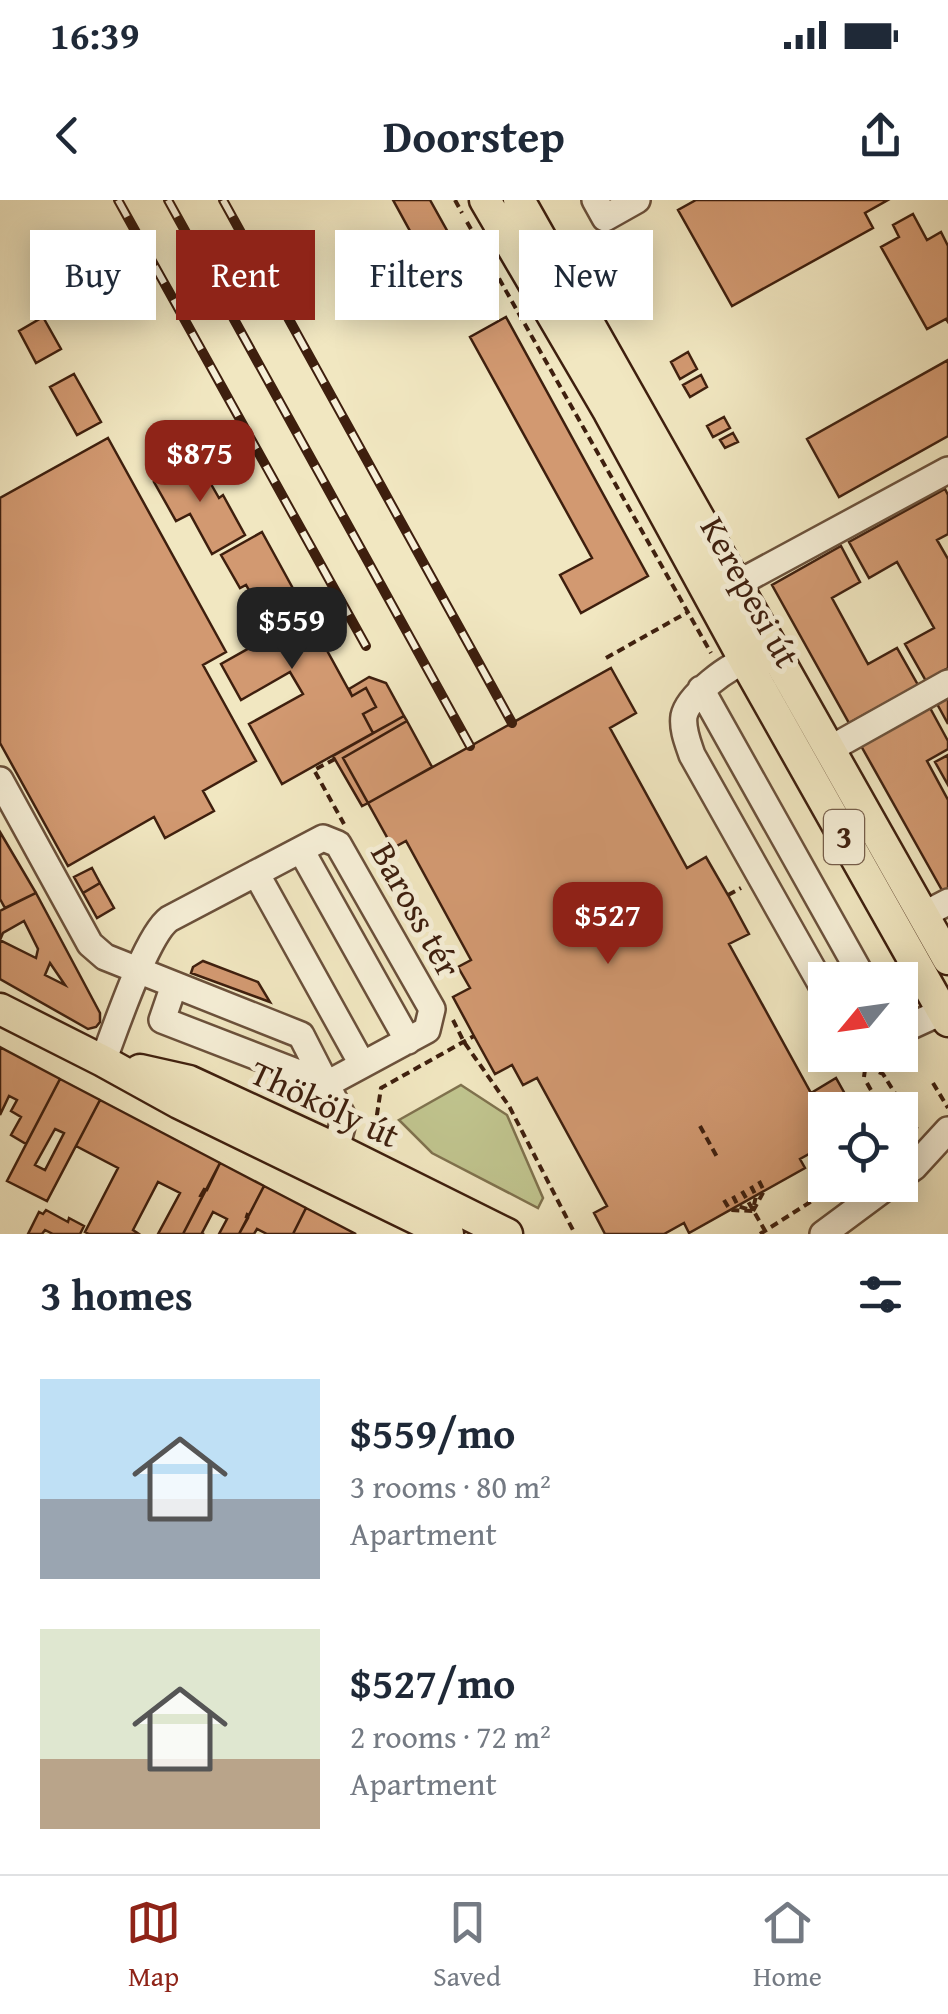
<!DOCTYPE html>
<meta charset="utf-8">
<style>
body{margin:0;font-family:"Gentium Book Plus",serif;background:#f6f6f7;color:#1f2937;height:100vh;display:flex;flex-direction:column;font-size:38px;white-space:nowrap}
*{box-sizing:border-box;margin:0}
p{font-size:32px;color:#747a83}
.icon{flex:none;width:55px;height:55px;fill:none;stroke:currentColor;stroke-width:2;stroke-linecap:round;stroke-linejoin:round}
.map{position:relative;height:1034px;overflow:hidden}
.details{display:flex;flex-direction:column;background:#fff;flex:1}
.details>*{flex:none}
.banner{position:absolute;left:30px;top:30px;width:890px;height:90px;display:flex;gap:20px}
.needle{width:65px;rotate:241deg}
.tools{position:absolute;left:808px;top:762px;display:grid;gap:20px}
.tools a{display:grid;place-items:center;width:110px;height:110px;border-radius:0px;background:#fff;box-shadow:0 5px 25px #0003;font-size:50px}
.price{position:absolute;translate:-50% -85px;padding:0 22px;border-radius:20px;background:#8f2418;color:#fff;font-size:32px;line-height:65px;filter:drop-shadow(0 2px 5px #0008)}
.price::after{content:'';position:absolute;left:50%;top:60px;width:30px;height:22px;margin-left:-15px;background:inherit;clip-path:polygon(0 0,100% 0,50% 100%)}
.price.selected{background:#222;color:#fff}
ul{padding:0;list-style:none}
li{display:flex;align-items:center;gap:30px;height:250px;padding:0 40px}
li span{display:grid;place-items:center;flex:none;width:280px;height:200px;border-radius:0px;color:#555}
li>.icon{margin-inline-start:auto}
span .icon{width:120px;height:120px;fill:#fffc;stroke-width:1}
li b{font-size:42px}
h2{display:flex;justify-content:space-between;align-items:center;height:120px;padding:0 40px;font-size:42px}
.pill{padding:0 35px;border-radius:0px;background:#fff;box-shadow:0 5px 25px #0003;font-size:35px;line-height:90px}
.pill.selected{background:#8f2418;color:#fff}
.status{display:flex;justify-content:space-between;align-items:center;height:70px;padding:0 50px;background:#fff;direction:ltr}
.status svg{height:28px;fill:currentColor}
header{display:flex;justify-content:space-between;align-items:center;height:130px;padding:0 40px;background:#fff;font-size:45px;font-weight:800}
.tab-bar{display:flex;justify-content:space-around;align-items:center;height:140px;border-top:2px solid #e0e1e3;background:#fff;font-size:28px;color:#747a83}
.tab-bar a{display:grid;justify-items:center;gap:5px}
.tab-bar .selected{color:#8f2418}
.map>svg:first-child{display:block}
</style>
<div class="status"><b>16:39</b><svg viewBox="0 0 49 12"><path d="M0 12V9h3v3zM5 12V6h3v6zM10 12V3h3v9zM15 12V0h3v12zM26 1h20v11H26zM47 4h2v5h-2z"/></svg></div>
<header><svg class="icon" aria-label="back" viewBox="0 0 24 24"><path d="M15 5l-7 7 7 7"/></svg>Doorstep<svg class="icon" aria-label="share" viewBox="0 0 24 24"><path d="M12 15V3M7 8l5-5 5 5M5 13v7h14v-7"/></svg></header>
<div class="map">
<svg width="948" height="1034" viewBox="0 0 948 1034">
<rect width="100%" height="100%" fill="#f1e7c1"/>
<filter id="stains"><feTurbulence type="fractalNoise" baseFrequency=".002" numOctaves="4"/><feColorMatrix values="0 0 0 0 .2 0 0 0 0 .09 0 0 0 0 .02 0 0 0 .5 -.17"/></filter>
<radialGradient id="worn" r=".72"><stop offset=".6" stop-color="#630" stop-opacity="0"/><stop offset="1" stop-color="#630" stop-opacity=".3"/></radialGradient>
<!-- green -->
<path fill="#c0c48e" stroke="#7f724e" stroke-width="2.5" d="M461,885L507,915L543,998L538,1008L432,953L399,920Z"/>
<!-- building -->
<path fill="#d29971" stroke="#3e1f0e" stroke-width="2.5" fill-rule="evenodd" d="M393,0H430L473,77L444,93Z
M696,0H888L865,13L873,28L732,106L678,10Z
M913,14L927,40L941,32L948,46V122L946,119L927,129L881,47L899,37L893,25Z
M43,117L61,149L36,163L19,131Z
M506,117L648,376L581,413L560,375L592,358L470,137Z
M688,152L697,169L680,179L671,162Z
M948,160V236L839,297L807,239Z
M74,174L101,222L77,235L50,187Z
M701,175L707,187L690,197L683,185Z
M724,217L730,228L713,237L707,226Z
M733,233L738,242L725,248L720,240Z
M108,238L226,452L203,465L256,561L203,591L214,611L165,638L154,617L68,666L0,543V298Z
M196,258L219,298L223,295L245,335L212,354L190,314L176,321L154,282Z
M945,289L948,295V334L937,340L948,359V468L926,481L905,444L934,428L897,362L869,378L849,342Z
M262,332L352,496L366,488L376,507L363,514L373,533L282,584L249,524L303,494L290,472L241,500L221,464L274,434L246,385L240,388L221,355Z
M841,346L860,382L832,398L868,464L897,448L918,485L849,523L772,385Z
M611,468L636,513L610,528L687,668L706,657L728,695L749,734L729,744L811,893L836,878L854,910H825V945L800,959L805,968L689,1033L684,1023L664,1034H605L594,1013L607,1006L537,878L523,885L512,865L495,874L474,836L453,797L470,788L458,767L471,760L406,641L393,648L368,603Z
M369,477L386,483L404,516L373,533L363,514L376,507L366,488L352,496L349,489Z
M948,495V524L936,502Z
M929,506L948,541V549L927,561L948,600V690L943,692L860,544Z
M404,516L407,521L343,558L368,603L362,606L333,556Z
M407,521L432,567L368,603L343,558Z
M948,555V585L935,562Z
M0,632L36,693L5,708L0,699Z
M92,668L100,683L83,693L74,677Z
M100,683L114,708L97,718L83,693Z
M36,693L100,813V822L96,827L88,829L0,779V711ZM24,721L38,749L36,758L0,740L3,733ZM50,763L65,785L45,775Z
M203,761L258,782L270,802L191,773L193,767Z
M0,847L60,879L26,944L11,935L21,917L11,911L17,900L9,896L0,915Z
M60,879L100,900L47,1001L7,981ZM55,929L64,933L45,970L35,965Z
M100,900L220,963L207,990L204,989L200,996L202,997L183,1034H158L180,993L158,982L133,1030L139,1034H89L85,1032L118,968L76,946Z
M220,963L264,986L249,1015L247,1014L246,1017L248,1018L239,1034H219L227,1019L213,1012L202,1033L204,1034H183Z
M264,986L306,1008L293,1034H267L257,1029L254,1034H239Z
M306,1008L356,1034H293Z
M46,1010L68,1022L69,1018L84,1026L80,1034H53L45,1030L42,1034H28L39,1012L43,1014Z"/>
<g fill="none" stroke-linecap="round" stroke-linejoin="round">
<defs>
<path id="minor" d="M595,0L605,18L637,0
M717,382L737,384L948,270
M765,461C758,460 756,459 749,460C730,464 688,496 684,516C682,529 688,543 692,555L825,791
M701,489L864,780
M830,549L948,483
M0,580L90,744L105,757L301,835L344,919L336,949L323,959
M301,650L408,841
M256,673L362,864
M923,715L948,702
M900,831L948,809
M103,861C115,830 146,736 169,719L323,638L338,644L432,809L427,830L327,884L162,820L174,785
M900,977L914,967L948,930
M823,1034L889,985"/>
<path id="major" d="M485,0L609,212L745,461L948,821
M519,0L948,759
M0,809L103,861L179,903L448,1034
M140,870L189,881L336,949L507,1034"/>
</defs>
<!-- minor casing -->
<use href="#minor" stroke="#6b513b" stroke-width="30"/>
<!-- major casing -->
<use href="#major" stroke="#3e1f0e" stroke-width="35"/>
<!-- path -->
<path stroke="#3e1f0e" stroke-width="4" stroke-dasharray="8 5" stroke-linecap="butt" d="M455,0L462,13
M467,22L711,453
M606,458L688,412
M335,559L314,570L344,624
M728,695L741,688
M453,820L464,842L509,906L575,1034
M867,867L883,874L917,929
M864,877L867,855
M867,883L882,910
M933,883L948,908
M700,926L717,957
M373,941L381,888L474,836
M751,986L756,996L754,1005
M742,991L767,1034
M733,996L738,1006L747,1009
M724,1000L730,1010L753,1011
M753,1011L764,991L759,981
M760,1034L837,985"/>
<!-- minor -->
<use href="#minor" stroke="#f6efd7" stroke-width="25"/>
<!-- major -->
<use href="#major" stroke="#f1e7c1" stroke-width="30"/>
<defs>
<path id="rail" d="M118,0L366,446
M168,0L470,546
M223,0L512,523"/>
</defs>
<!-- rail casing -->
<use href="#rail" stroke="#3e1f0e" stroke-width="10"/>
<!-- rail -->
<use href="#rail" stroke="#f6efd7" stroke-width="6" stroke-dasharray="19" stroke-linecap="butt"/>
</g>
<g text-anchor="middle" stroke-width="10" stroke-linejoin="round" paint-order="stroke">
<!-- shield labels -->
<rect fill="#f6efd7" stroke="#755d4a" stroke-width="2.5" x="824" y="610" width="40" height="54" rx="8"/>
<g font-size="32" font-weight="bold" fill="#3e1f0e">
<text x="844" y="648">3</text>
</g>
<!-- street labels -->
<g font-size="35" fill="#3e1f0e" stroke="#f6efd7">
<text transform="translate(750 392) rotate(61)" y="12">Kerepesi út</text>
<text transform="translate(416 710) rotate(61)" y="12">Baross tér</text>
<text transform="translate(325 904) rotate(25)" y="12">Thököly út</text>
</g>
</g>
<rect width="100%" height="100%" filter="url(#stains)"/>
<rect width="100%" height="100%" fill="url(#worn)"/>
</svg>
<div class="tools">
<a><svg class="needle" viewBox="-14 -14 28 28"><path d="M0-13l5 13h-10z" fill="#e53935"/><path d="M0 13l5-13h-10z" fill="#747a83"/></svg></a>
<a><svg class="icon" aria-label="locate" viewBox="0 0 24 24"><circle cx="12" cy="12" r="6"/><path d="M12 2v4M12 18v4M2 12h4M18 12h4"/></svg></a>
</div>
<b class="price" style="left:200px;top:305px">$875</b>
<b class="price selected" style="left:292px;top:472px">$559</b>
<b class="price" style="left:608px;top:767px">$527</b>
<div class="banner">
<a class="pill">Buy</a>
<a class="pill selected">Rent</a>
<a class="pill">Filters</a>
<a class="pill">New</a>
</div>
</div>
<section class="details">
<h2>3 homes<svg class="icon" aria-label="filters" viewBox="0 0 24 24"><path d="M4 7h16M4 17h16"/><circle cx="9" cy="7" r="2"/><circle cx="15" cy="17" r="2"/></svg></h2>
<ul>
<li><span style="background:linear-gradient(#bfe0f5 60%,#9aa5b1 0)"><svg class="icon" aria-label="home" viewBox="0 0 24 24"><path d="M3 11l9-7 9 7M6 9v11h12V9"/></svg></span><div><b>$559/mo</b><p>3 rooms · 80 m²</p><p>Apartment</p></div></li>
<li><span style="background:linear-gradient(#dfe7d0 65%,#b9a48a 0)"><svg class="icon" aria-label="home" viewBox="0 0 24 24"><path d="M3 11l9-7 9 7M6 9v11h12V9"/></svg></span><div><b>$527/mo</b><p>2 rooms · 72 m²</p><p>Apartment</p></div></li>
</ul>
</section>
<nav class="tab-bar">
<a class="selected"><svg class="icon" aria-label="map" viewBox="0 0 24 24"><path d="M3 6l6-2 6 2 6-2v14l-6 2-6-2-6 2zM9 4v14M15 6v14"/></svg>Map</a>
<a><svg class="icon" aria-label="saved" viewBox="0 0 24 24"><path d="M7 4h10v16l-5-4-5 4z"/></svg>Saved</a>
<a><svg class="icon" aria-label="home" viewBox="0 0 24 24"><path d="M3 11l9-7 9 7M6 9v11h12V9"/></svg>Home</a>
</nav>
